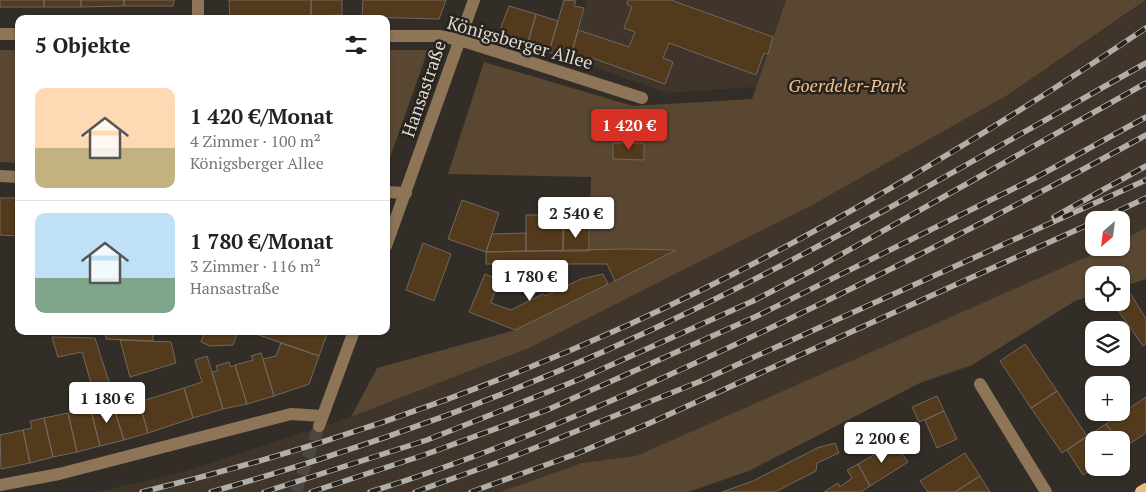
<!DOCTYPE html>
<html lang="de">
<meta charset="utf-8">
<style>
body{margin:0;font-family:"PT Serif",serif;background:#f6f6f6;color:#222;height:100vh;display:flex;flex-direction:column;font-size:19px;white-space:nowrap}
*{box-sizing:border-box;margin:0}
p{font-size:16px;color:#767676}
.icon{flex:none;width:28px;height:28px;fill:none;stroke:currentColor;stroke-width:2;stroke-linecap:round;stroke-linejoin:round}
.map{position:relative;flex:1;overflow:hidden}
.side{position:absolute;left:15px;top:15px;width:375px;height:320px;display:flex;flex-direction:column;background:#fff;border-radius:10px;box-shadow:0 1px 4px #0004}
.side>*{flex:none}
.needle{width:32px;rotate:208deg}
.tools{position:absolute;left:1085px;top:211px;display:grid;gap:10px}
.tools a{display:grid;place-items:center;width:45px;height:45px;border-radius:10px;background:#fff;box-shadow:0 1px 4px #0004;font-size:25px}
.price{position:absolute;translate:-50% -42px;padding:0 11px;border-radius:5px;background:#fff;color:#222;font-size:16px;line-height:32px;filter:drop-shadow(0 1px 2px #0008)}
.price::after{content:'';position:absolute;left:50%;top:30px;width:15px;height:11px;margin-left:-8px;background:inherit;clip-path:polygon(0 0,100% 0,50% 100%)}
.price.current{background:#d93025;color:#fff}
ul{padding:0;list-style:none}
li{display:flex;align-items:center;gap:15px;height:125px;padding:0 20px}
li+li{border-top:1px solid #e0e0e0}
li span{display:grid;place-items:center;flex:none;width:140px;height:100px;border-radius:10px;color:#555}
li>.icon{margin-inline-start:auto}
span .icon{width:60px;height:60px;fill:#fffc;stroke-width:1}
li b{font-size:21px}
h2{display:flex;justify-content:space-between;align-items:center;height:60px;padding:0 20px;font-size:21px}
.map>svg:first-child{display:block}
</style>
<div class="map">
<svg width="1146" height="492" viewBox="0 0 1146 492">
<rect width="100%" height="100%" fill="#332d27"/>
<!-- built -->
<path fill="#3f352a" d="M587,0H786L756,87L667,93L570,59Z
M1146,1V228L1121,240V220H1094V248H1107L1086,258L636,456L582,463L500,492H98L182,472L351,417L529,348L814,204L1006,96Z"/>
<!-- green -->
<path fill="#594732" d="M786,0H1146L1006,96L814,204L529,348L351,417L377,368L515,330L675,250L625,249L589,251L591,177L448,174L484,62L633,106L752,99Z
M0,50H19V163L0,162Z
M386,50H428L386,169Z
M1146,228V279L1121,287V275H1094V295L1075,301L972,365L920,383L749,471L688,492H500L582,463L636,456L1107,248H1121V240Z"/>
<!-- building -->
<path fill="#533a1c" stroke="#6f6861" d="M0,0H44V7H0Z
M44,0H81V7H44Z
M81,0H124V6L81,7Z
M124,0H174L173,6H124Z
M229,0H311V16L230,19Z
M311,0H342V15L311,16Z
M363,0H446L439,19L362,17Z
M564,0L576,1L574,6L584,8L570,59L549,52Z
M628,0H671L773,37L768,54L764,53L756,75L669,43L663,58L673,62L665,84L592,58L589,63L571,56L578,30L629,47L635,32L624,28L632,7L627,4Z
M509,6L536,14L527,46L497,38Z
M536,14L558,21L549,52L527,46Z
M613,143H644V160L613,159Z
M0,198H19V236L0,235Z
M462,200L499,213L486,252L448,239Z
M526,215H564L563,251H526Z
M563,226L589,227V251H563Z
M526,233V251L486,252L492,234Z
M423,243L451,254L434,301L406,290Z
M625,249L676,250L615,281L607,264H486V252Z
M485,274L499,280L491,303L511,310L543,294L545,296L581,279L603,274L608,284L515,330L469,312Z
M1130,293L1146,319V344L1143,346L1113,303L1121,302V298Z
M106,331H153V341L106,339Z
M205,331H238L233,345L210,346L201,342Z
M282,331L293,335L294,331H319L327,334L319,356L250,332Z
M52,337L95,338L110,385L93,390L82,352L58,357Z
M120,340L171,342L176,363L130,377Z
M281,343L319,356L309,384L274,396L263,359L276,356Z
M1025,344L1057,391L1031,408L1000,361Z
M261,353L274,396L247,404L235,365L253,360L251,356Z
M207,356L223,409L193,418L184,388L202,382L195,360Z
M229,362L231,367L235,365L247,404L223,409L212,372L218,371L216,366Z
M184,388L193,418L148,433L139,402Z
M1057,391L1087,436L1062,453L1031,408Z
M937,396L944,411L919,422L912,407Z
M1146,397V433L1123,448L1121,440H1117L1106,424Z
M126,398L128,405L139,402L148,433L124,440L112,402Z
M112,402L124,440L100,446L90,407Z
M90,407L100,446L77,452L68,413Z
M944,411L957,439L937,448L925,420Z
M68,413L77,452L53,457L44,418Z
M44,418L53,457L30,463L23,430L32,428L30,421Z
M1106,424L1117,440H1094L1095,468L1083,475L1067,450Z
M23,430L30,463L1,469L0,435Z
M835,443L839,453L817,463L816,471L775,492H722L753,481L817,448Z
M894,443L908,462L870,486L858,464Z
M965,453L980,476L955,492H928L920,481Z
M858,464L870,486L861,492H824L838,483L840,487L852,478L847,470Z
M980,476L990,492H955Z"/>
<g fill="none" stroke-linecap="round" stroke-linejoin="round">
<!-- minor-tunnel -->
<path stroke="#4c4741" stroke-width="12" stroke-dasharray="12 6" stroke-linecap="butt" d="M296,492L319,426"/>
<!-- minor -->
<path stroke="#8e7558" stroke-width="12" d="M198,0V19
M0,34H19
M386,36H439L460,40L642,98
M0,176L19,177
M386,192L406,193
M386,246L474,0
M980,384L1046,492
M319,426L354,331
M0,485L59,474L291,414L322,416"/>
<!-- major -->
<path stroke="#efba7d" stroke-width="12" d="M1141,492L1146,489"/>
<defs>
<path id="rail" d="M1054,217L1146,166
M1099,220L1146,198
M142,492C308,452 472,396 628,325C809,242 981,139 1146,28
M211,492C377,445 540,385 695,309C849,234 997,147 1146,63
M264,492L427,440L508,408L580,379L753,301L817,268L1146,83
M311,492L424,455L547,410L757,316L1035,178L1146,117
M370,492C512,448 648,386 783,322C905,263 1027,201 1146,135
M415,492L507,459L701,381L1146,180
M471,492L576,454L650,423L1094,222"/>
</defs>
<!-- rail casing -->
<use href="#rail" stroke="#b2aeaa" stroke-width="5.5"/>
<!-- rail -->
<use href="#rail" stroke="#29231e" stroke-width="4" stroke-dasharray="11" stroke-linecap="butt"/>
</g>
<g text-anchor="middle" stroke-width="5" stroke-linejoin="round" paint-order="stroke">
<!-- street labels -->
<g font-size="18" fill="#dcd9d5" stroke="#29231e">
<text transform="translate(520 43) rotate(16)" y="6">Königsberger Allee</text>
<text transform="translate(424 89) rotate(-71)" y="6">Hansastraße</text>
</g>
<!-- park labels -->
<g font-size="18" font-style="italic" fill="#f1c38e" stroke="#29231e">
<text x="847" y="92">Goerdeler-Park</text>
</g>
</g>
</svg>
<div class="tools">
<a><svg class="needle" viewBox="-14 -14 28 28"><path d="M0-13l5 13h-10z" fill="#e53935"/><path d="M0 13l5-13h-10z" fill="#767676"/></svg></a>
<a><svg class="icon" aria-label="locate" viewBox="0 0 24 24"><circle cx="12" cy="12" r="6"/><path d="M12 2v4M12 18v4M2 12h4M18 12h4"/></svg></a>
<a><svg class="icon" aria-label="layers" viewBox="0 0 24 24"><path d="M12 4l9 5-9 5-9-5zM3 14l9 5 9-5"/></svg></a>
<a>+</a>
<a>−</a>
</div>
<b class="price current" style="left:629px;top:151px">1 420 €</b>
<b class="price" style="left:576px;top:239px">2 540 €</b>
<b class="price" style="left:530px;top:302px">1 780 €</b>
<b class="price" style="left:107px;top:424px">1 180 €</b>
<b class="price" style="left:882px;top:464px">2 200 €</b>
<section class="side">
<h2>5 Objekte<svg class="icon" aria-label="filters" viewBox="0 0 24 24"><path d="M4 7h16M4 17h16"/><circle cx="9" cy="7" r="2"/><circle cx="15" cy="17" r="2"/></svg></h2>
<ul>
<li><span style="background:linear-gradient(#ffd9b3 60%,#c2b280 0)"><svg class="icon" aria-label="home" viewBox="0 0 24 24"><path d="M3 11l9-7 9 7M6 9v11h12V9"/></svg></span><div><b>1 420 €/Monat</b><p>4 Zimmer · 100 m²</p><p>Königsberger Allee</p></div></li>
<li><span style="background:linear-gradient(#bfe0f5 65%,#7fa58c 0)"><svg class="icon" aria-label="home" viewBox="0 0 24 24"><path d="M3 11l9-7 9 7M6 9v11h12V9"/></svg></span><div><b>1 780 €/Monat</b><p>3 Zimmer · 116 m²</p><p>Hansastraße</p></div></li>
</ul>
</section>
</div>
